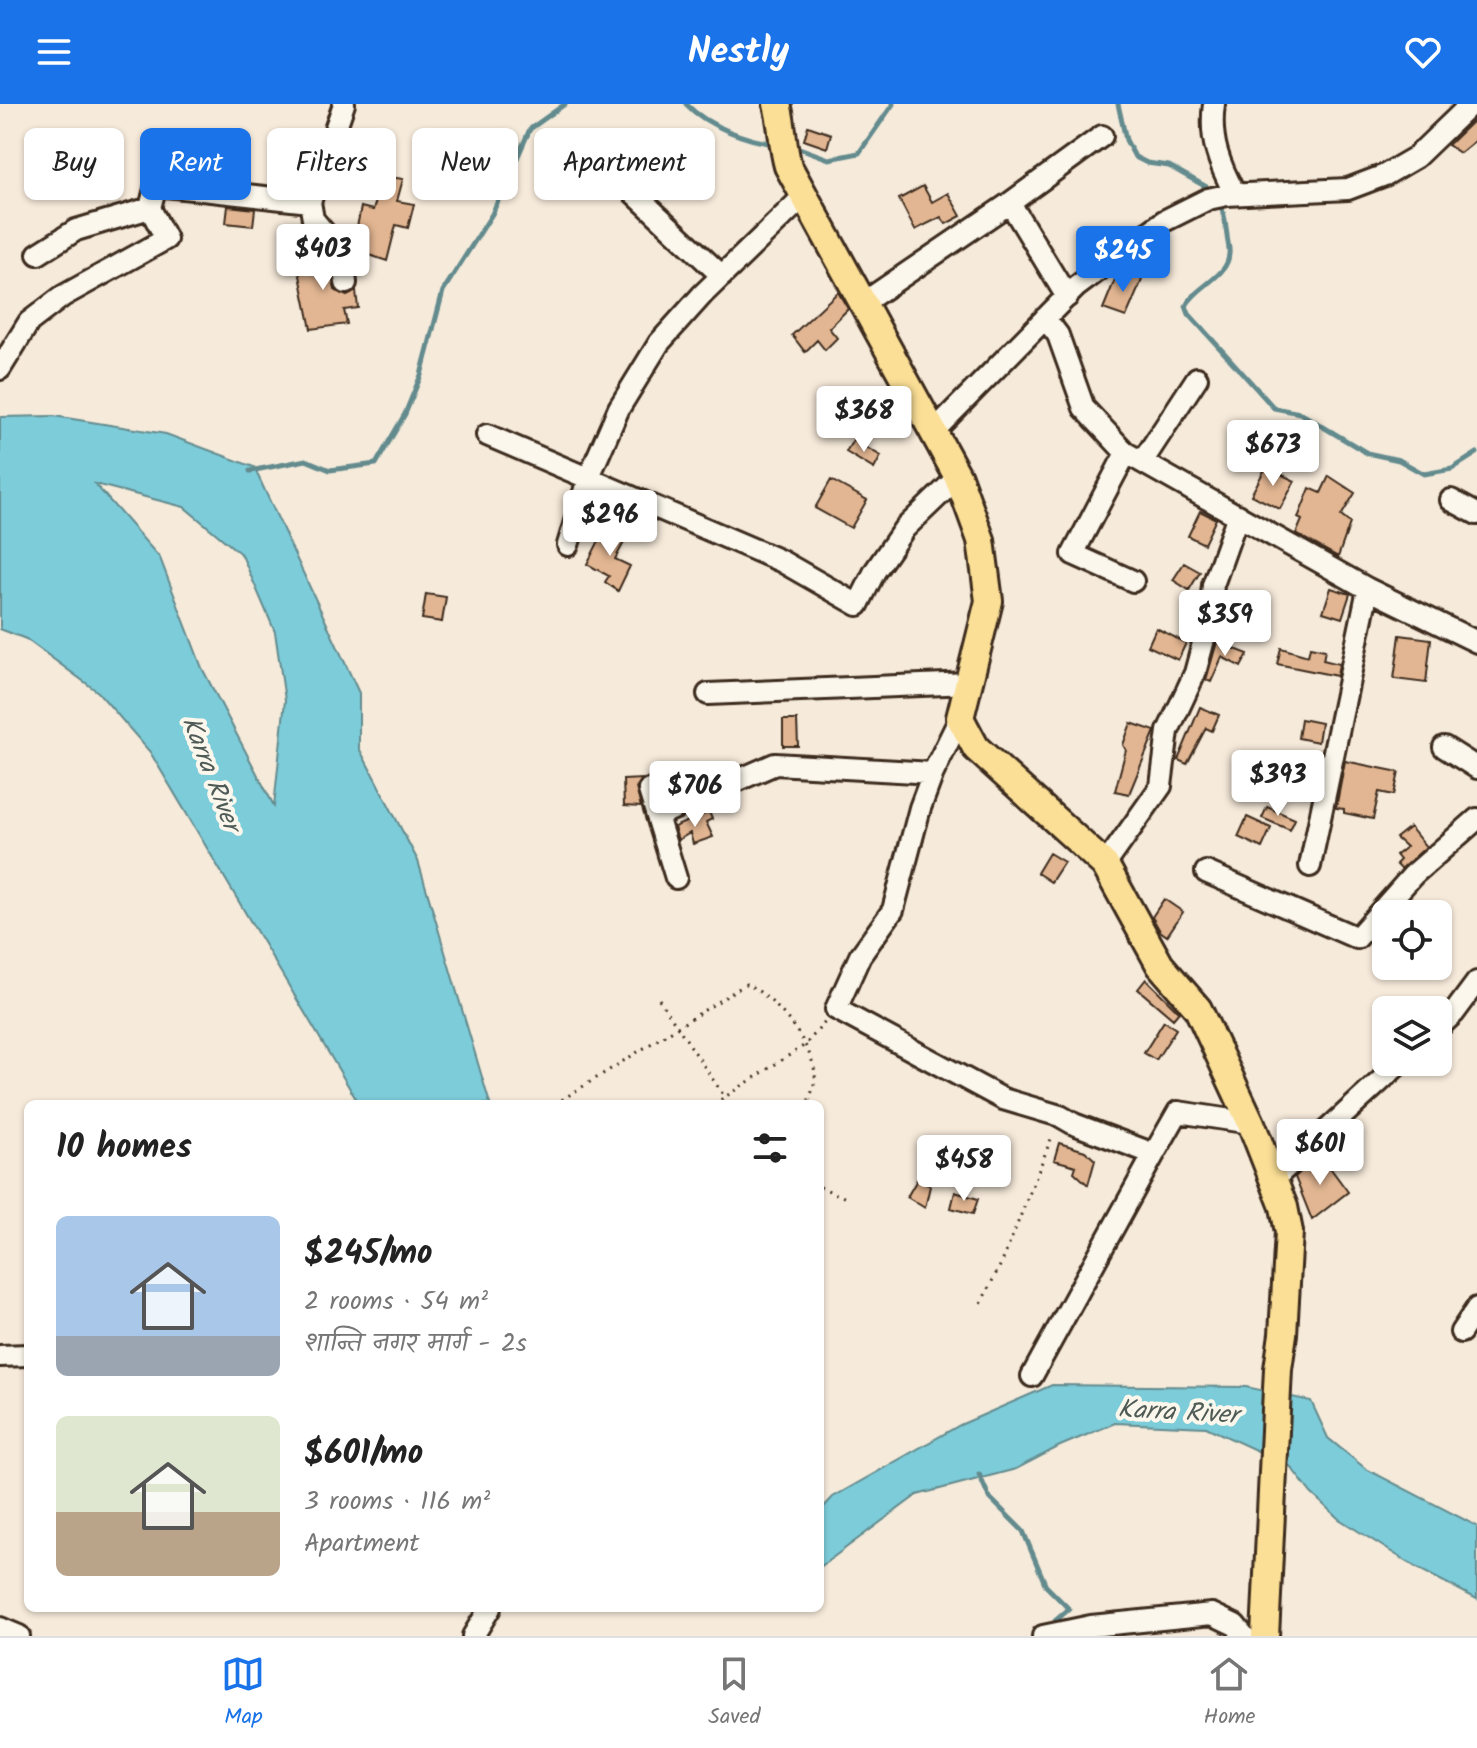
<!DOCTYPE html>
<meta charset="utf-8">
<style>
body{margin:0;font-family:Kalam,"Playpen Sans Deva",sans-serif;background:#f2f2f2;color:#222;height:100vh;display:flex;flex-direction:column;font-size:30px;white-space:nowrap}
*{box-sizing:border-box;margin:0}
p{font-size:26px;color:#767676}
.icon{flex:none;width:44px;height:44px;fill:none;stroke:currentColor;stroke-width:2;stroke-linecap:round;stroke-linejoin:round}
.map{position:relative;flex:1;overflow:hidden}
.sheet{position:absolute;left:24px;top:996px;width:800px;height:512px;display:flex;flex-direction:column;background:#fff;border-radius:12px;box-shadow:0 2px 6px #0004}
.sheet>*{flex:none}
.banner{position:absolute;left:24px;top:24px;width:800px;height:72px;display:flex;gap:16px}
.fabs{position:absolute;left:1372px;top:796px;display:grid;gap:16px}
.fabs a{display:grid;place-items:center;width:80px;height:80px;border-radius:12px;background:#fff;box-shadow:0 2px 6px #0004;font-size:40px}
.price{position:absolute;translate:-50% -68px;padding:0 18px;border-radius:8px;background:#fff;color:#222;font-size:26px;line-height:52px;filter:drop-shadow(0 2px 4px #0008)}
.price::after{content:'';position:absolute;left:50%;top:48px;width:24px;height:18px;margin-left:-12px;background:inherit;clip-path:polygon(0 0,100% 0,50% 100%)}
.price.on{background:#1a73e8;color:#fff}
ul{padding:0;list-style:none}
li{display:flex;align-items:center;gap:24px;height:200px;padding:0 32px}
li span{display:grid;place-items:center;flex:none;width:224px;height:160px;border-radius:12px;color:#555}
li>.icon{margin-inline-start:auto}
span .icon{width:96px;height:96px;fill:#fffc;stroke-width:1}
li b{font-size:34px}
h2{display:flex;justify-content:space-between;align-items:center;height:96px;padding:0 32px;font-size:34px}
.chip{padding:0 28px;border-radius:12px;background:#fff;box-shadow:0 2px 6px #0004;font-size:28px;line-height:72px}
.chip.on{background:#1a73e8;color:#fff}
header{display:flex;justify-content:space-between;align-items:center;height:104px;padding:0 32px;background:#1a73e8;color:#fff;font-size:36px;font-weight:800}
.tabs{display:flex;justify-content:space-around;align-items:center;height:112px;border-top:2px solid #e0e0e0;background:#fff;font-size:22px;color:#767676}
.tabs a{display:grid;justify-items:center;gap:4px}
.tabs .on{color:#1a73e8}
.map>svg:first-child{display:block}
</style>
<header><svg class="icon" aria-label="menu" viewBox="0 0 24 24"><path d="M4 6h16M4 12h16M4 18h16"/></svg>Nestly<svg class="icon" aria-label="heart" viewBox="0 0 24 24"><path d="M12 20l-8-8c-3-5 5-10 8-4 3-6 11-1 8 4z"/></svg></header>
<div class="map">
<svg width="1477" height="1532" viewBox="0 0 1477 1532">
<rect width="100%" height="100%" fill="#f6eada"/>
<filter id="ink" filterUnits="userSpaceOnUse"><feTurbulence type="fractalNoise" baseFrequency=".0125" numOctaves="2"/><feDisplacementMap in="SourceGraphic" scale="16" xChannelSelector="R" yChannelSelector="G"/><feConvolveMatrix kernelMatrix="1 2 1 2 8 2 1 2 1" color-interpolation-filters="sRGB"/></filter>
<g filter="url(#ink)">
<!-- water -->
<path fill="#7dccd9" stroke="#638b8e" stroke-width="2" fill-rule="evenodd" d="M54,312L166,330L254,363L359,589V644L418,757L490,1000H359L150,648L98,588L26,535L0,525V313ZM95,380L184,403L242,451L275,528L285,596L274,702L202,564L160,454Z
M1052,1281L1246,1283L1311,1297L1328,1334L1366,1365L1477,1422V1495L1417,1464L1339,1415L1311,1389L1290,1362L1206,1323L1115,1319L1060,1342L1016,1365L917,1391L820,1463V1407L833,1393L960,1321Z"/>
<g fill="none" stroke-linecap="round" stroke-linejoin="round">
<!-- stream -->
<path stroke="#638b8e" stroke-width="5" d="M686,0C707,22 747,37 777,40
M1118,0L1126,36L1135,53L1147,59L1169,62L1212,86
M791,41L829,55L859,49L893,0
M1220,101C1226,111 1225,119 1227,131C1227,137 1230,144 1229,150C1228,173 1196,182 1186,202L1189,210L1274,304L1300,309L1367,349L1399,356L1424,370L1452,365L1477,349
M250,367L306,356L330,366L376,360L405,310L421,271L443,187L492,110L530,25L565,0
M979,1370L989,1393L1023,1427L1046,1482L1069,1505L1055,1517V1521"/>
</g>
<!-- building -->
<path fill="#e2b692" stroke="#3b2a1e" stroke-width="2" d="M1477,13V35L1460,49L1448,41Z
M808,22L831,30L827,44L804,36Z
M384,72L403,75L397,97L414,100L408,124L396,121L387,157L354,146L353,143L361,103L373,106Z
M923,82L932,98L948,89L961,112L946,120L941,113L915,126L899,95Z
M228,102L255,105L253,122L226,119Z
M322,146L330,156L335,186L347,192L356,187L358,204L344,206L347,220L311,225L296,152Z
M1129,164L1142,176L1126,213L1103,205L1116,173L1124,176Z
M838,188L848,205L829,224L837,234L825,246L817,236L805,248L792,231Z
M853,336L881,352L874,365L846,348Z
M1266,363L1295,377L1280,405L1251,391Z
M1329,372L1355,389L1341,412L1350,419L1338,453L1296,430L1302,416L1298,414L1310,384L1321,389Z
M831,376L867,396L851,424L815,404Z
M1200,407L1216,415L1204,440L1188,432Z
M606,423L627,433L615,455L630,462L618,487L605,478L609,472L587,460Z
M1184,459L1200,468L1189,486L1173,476Z
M1331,484L1350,490L1342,514L1323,508Z
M426,490L446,493L442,518L422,515Z
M1156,524L1186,539L1178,556L1148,542Z
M1400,531L1431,535L1426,579L1394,575Z
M1217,538L1248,550L1241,563L1222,553L1211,578L1206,576Z
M1310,543L1325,546L1323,556L1339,560L1337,572L1277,560L1281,544L1308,552Z
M1200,603L1219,611L1212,627L1206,624L1187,660L1178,656Z
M1301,615L1321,619L1318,638L1298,634Z
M783,616H797L798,642H783Z
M1131,619L1155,627L1129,690L1115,687L1126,646L1123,641Z
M1345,657L1399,668L1394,691L1379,688L1373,715L1344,709V705L1336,704Z
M642,675L636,684L641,703L624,702L623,676Z
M1267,703L1295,715L1290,726L1262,714Z
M709,708L712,715L706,718L713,733L693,740L690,729L678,736L674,723Z
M1247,713L1271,724L1262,744L1238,733Z
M1410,723L1426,743L1401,765L1396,760L1400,756L1396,751L1406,743L1396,734Z
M1049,749L1064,758L1051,778L1037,769Z
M1164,795L1183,808L1167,832L1160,827L1152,813Z
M1146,875L1179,908L1173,915L1138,885Z
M1164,917L1176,925L1156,956L1144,949Z
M1059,1039L1085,1047L1095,1056L1088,1081L1074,1068L1076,1062L1054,1056Z
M1320,1050L1348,1088L1312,1116L1295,1073Z
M918,1074L930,1082L925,1104L907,1093Z
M955,1088L978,1095L973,1110L951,1104Z"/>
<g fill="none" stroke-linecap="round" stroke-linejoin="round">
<defs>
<path id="minor" d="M344,0L310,98L313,115L343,151L346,179
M1214,0C1209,35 1219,60 1235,90
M605,62L722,172
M1010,99L1067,193
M38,150L76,126L150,104
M863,199L1010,99L1102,32
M1045,214L1058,231L1084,304L1126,349L1368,485L1477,538
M0,265L29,218L63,192L166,135L150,104L156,81L310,98
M933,328L1076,183L1164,117L1208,95L1227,91L1348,85L1385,71L1416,53L1471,0
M487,331L781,457L858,501L875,467L904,425L958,373
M1126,349L1073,450L1133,477
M1142,358L1197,274
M1451,396L1477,410
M568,441L588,375L619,304L659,239L703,190L804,92
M708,590L970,579
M960,614L933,669L920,704L893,806L860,852L836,905L1003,995L1060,1012L1074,1020L1154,1050L1178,1008L1251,1019
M1444,643L1477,664
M649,686L676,774
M657,712L775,660L933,669
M1105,761L1161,682L1168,627L1195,569L1210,513L1213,481L1238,411
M1310,762L1368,485
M1206,768L1357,834L1413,771L1477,715
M1438,924L1454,909L1477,878
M1275,1074L1401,958
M1461,1228L1477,1204
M0,1252L28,1251
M1032,1272L1154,1050
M0,1524L19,1532
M473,1532L490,1504
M1043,1532L1091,1522L1212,1510L1235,1521L1244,1532"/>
<path id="major" d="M777,0C783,22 782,41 788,62L958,373L981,436L989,497L960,614L976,644L1105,761L1160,861L1198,905L1251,1019L1284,1103L1289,1128L1283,1230L1278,1265L1265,1532"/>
</defs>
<!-- minor casing -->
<use href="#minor" stroke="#3b2a1e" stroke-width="26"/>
<!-- major casing -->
<use href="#major" stroke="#3b2a1e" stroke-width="32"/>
<!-- path -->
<path stroke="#3b2a1e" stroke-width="3" stroke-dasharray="2 6" stroke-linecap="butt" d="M659,895L724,992
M555,1000L746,880C774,892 811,938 815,969C816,979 811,991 807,1000
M714,1000L805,941L826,917
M820,1083L846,1094
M981,1199L1003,1156L1053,1030"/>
<!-- minor -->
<use href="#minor" stroke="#fbf7ec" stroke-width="20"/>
<!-- major -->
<use href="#major" stroke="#fbdf96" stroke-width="26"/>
</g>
</g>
<g text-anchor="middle" stroke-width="8" stroke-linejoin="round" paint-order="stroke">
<!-- water labels -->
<g font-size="26" font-style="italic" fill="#4f5b56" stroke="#fbf7ec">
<text transform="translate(212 669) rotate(69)" y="9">Karra River</text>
<text transform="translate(1178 1307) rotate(3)" y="9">Karra River</text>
</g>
</g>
</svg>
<div class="fabs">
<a><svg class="icon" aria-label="locate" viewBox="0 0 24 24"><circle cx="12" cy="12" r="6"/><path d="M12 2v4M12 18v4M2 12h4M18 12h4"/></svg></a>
<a><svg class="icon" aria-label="layers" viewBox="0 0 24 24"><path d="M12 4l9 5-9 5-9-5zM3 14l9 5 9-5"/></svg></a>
</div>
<b class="price" style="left:323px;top:188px">$403</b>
<b class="price on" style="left:1123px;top:190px">$245</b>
<b class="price" style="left:864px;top:350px">$368</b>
<b class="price" style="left:1273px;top:384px">$673</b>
<b class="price" style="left:610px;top:454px">$296</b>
<b class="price" style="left:1225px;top:554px">$359</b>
<b class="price" style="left:1278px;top:714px">$393</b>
<b class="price" style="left:695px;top:725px">$706</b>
<b class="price" style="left:1320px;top:1083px">$601</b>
<b class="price" style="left:964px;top:1099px">$458</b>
<div class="banner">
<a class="chip">Buy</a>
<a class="chip on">Rent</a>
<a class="chip">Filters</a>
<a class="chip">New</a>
<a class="chip">Apartment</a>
</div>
<section class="sheet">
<h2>10 homes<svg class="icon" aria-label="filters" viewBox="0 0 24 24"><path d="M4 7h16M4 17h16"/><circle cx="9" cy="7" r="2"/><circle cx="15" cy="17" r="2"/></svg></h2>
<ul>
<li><span style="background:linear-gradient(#a9c7e8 75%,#9aa5b1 0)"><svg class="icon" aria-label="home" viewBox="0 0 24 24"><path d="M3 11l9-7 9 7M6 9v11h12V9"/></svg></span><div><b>$245/mo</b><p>2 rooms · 54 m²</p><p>शान्ति नगर मार्ग - 2s</p></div></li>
<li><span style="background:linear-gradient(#dfe7d0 60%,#b9a48a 0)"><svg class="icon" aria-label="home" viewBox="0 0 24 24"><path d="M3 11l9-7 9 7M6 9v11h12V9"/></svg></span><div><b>$601/mo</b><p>3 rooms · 116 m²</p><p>Apartment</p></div></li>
</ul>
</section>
</div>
<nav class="tabs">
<a class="on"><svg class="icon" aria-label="map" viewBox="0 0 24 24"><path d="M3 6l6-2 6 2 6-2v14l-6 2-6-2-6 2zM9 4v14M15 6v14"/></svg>Map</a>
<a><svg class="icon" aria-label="saved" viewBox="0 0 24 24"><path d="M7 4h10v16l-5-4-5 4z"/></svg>Saved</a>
<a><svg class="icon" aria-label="home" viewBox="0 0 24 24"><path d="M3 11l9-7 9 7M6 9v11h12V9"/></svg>Home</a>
</nav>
